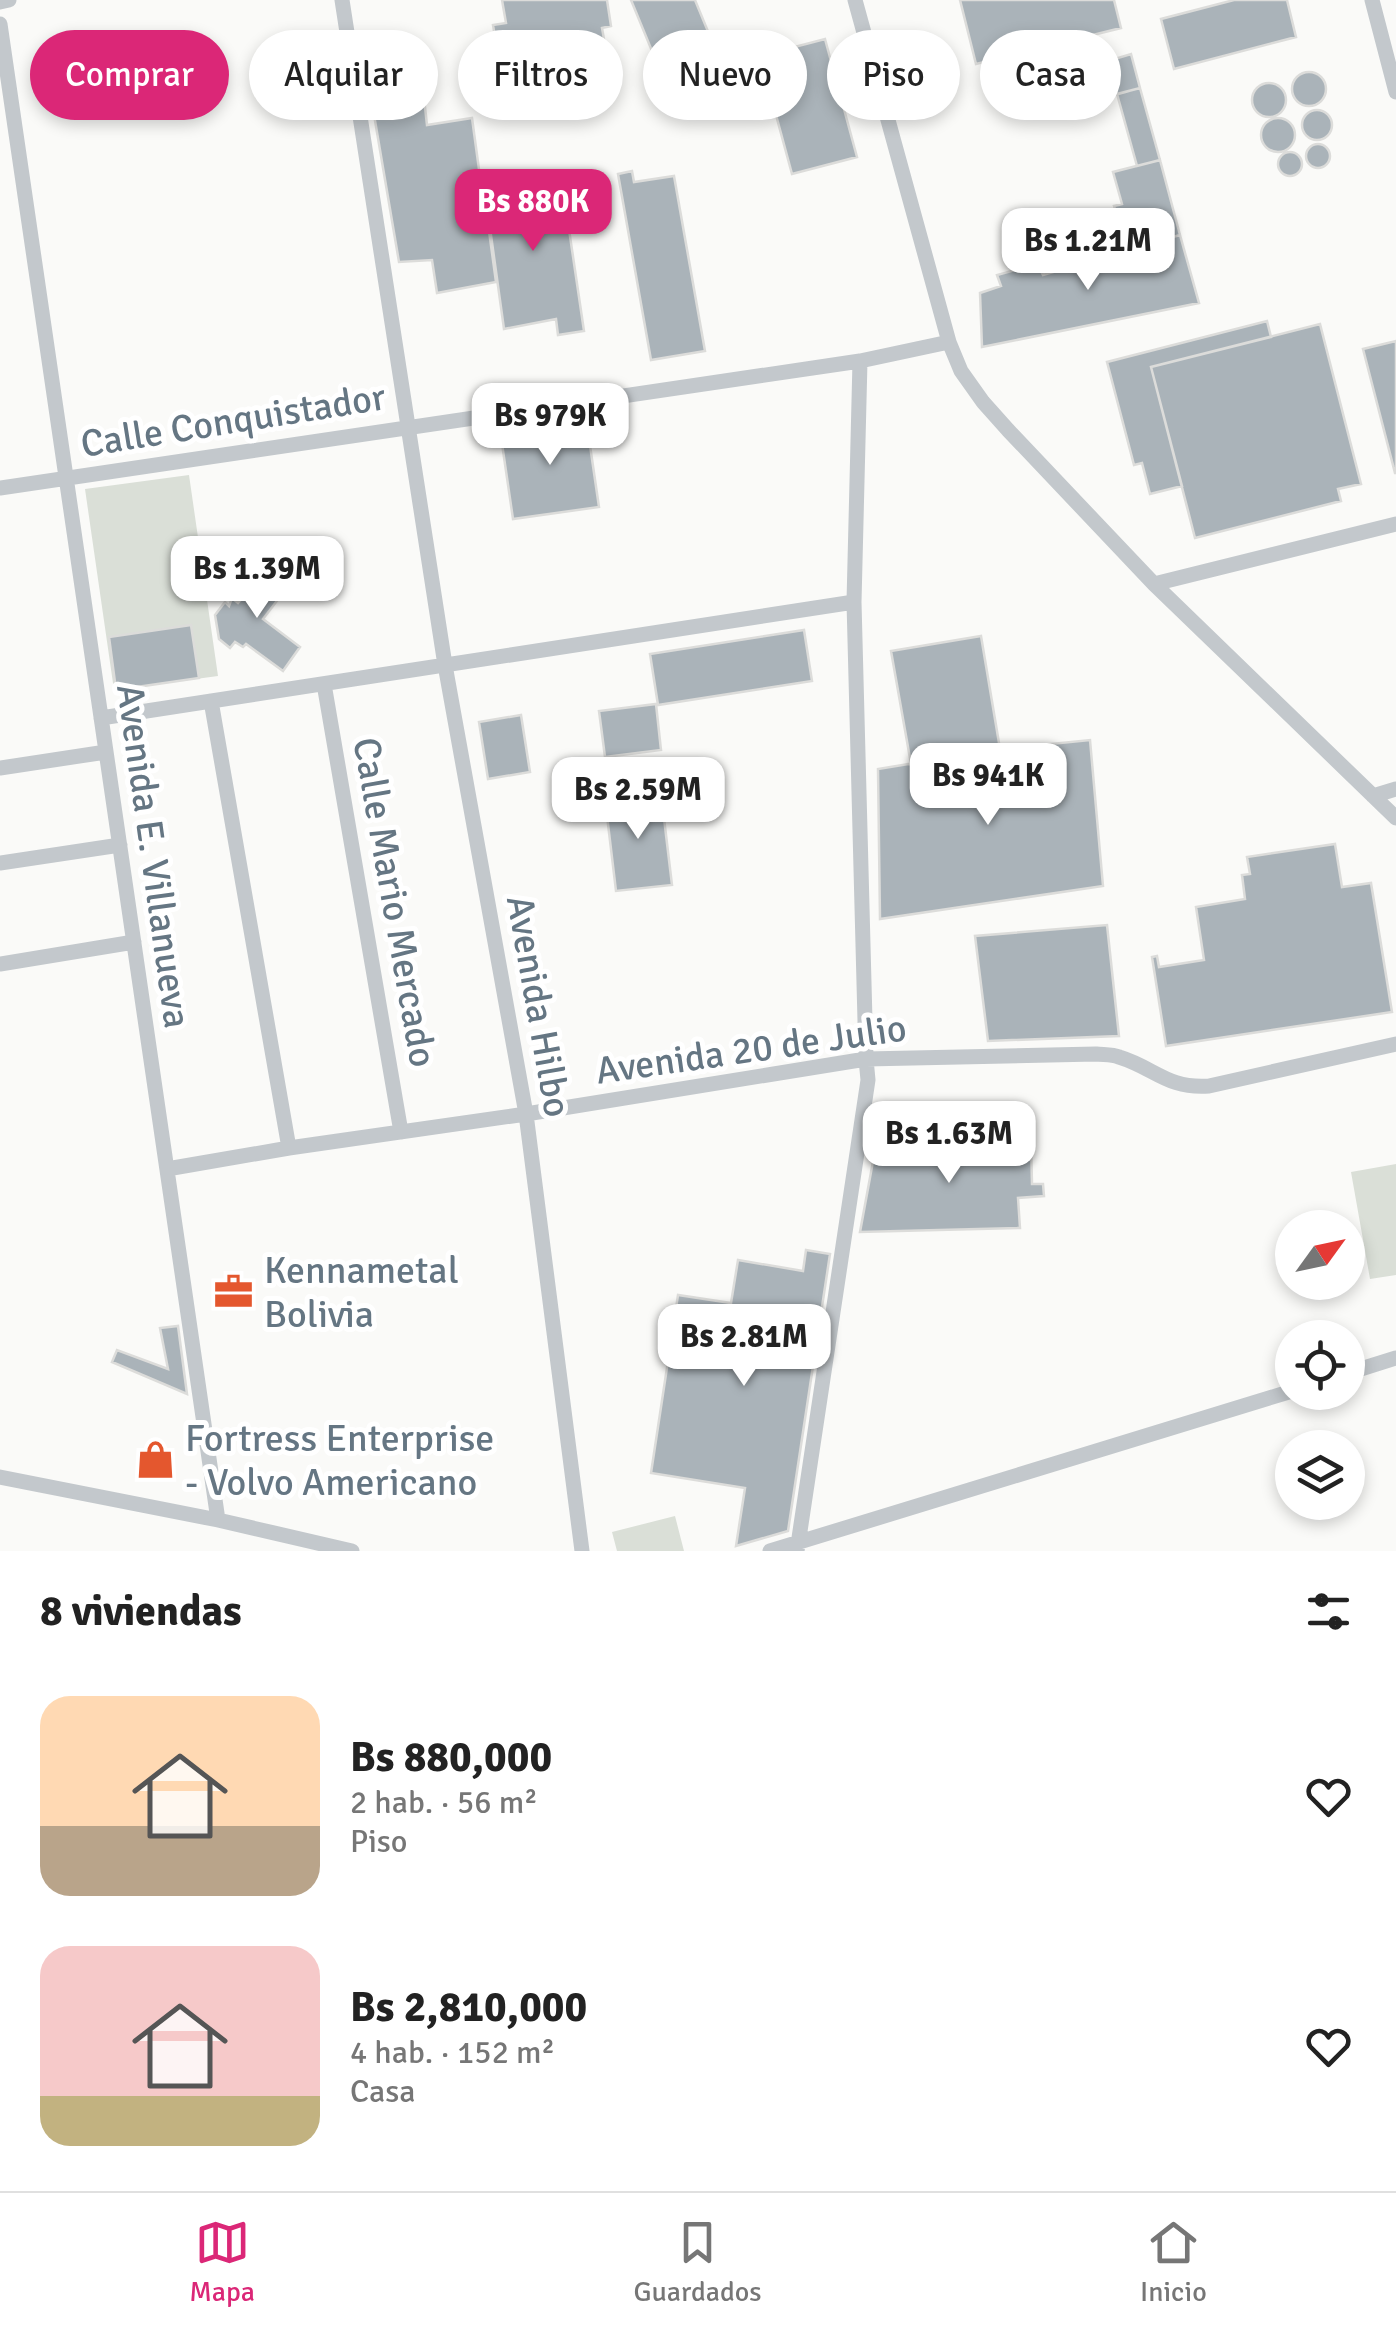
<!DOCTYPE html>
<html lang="es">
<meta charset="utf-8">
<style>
body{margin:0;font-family:Signika,sans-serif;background:#f6f6f6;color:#222;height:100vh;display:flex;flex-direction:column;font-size:38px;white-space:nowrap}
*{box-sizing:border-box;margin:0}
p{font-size:32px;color:#767676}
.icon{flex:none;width:55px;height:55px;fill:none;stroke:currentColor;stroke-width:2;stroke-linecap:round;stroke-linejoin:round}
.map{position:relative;height:1551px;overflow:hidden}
.drawer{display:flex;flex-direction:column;background:#fff;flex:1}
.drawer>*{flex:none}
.guide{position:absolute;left:30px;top:30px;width:1338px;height:90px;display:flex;gap:20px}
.needle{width:65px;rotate:57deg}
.buttons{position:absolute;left:1275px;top:1210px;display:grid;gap:20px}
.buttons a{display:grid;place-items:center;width:90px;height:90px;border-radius:50%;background:#fff;box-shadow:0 5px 15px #0003;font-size:50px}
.price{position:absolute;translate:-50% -85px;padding:0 22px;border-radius:20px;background:#fff;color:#222;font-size:32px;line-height:65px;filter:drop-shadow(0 2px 5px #0008)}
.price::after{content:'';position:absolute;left:50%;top:60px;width:30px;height:22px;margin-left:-15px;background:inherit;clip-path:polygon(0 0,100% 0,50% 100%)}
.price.active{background:#db2777;color:#fff}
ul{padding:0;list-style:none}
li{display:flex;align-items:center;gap:30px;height:250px;padding:0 40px}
li span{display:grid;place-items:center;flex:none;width:280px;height:200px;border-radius:30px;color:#555}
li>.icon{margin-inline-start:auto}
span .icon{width:120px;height:120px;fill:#fffc;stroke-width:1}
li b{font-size:42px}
h2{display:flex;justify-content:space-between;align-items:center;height:120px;padding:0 40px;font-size:42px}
.tag{padding:0 35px;border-radius:45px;background:#fff;box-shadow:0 5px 15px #0003;font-size:35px;line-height:90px}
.tag.active{background:#db2777;color:#fff}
.tab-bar{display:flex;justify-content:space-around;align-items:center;height:140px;border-top:2px solid #e0e0e0;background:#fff;font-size:28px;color:#767676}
.tab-bar a{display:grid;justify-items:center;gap:5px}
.tab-bar .active{color:#db2777}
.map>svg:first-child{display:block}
</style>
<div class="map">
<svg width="1396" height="1551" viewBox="0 0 1396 1551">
<rect width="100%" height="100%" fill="#fafaf8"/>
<!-- green -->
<path fill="#dadfd7" d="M189,475L218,676L114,690L85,489Z
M1396,1164V1275L1370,1279L1351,1172Z
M675,1516L684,1551H617L612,1532Z"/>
<!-- building -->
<path fill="#aab3b9" stroke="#dcdcda" stroke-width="2.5" d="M502,0H607L611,26L602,28L605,45L590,53L500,67L493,25L506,23Z
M631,0H695L709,34L714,32L726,61L666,85Z
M960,0H1114L1121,28L976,64Z
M1234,0H1287L1296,37L1174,69L1161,19Z
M825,39L857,157L792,174L760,56Z
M1131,54L1140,88L1044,115L1035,83Z
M1292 89a17 17 0 1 1 34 0a17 17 0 1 1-34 0Z
M1252 100a17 17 0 1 1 34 0a17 17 0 1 1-34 0Z
M1140,88L1160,160L1137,166L1117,94Z
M371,97L424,98L427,125L472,118L481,184L477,185L485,231H489L496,282L437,293L432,260L399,262Z
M1302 125a15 15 0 1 1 30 0a15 15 0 1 1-30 0Z
M1261 135a17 17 0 1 1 34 0a17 17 0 1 1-34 0Z
M1306 156a12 12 0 1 1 24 0a12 12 0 1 1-24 0Z
M1278 164a12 12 0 1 1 24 0a12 12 0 1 1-24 0Z
M1160,160L1180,235L1136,247L1130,227L1121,229L1114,206L1122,204L1113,172Z
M632,171L634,182L674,176L705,351L651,360L618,174Z
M553,176L562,182L584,331L558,335L556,319L504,329L490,228L486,230L479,188Z
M1180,235L1199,303L982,347L980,293L1001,286L997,275L1037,264L1043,275Z
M1267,321L1271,337L1151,367L1182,486L1150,494L1142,463L1134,465L1107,362Z
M1320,324L1361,484L1338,489L1341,501L1195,538L1151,367Z
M1396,341V473H1395L1363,349Z
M586,418L599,507L513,519L500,430Z
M269,566L290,584L263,619L300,647L283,671L246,644L243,647L235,642L230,648L219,639L215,615L225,602L229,606L232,598L238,603Z
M191,625L199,678L116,690L109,637Z
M804,630L812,681L658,705L650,654Z
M981,636L1000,749L911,764L891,651Z
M656,704L661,750L605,757L599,711Z
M521,715L530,772L488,779L479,722Z
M1090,740L1103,886L880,919L878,769L1000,749Z
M661,793L672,885L616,891L605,799Z
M1335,844L1342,887L1371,883L1392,1012L1166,1046L1152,957L1157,956L1159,967L1204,960L1196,907L1245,899L1242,875L1250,874L1247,857Z
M1107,925L1119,1036L988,1041L975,936Z
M1031,1141L1032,1184H1043L1044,1196L1018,1198L1020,1228L860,1232L876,1145Z
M806,1250L830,1254L788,1531L736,1546L745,1488L651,1473L678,1295L731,1303L738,1260L803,1271Z
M178,1326L187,1394L112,1362L117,1350L168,1369L160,1328Z"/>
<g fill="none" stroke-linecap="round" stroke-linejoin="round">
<!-- street -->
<path stroke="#c3c8cc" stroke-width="15" d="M342,0L445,665L526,1114L582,1551
M855,0L949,342L961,371L983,402L1008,430L1154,584L1396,818
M1372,0L1396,92
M0,2L9,0
M0,24L218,1520
M0,488L860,361L949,342
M1154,584L1396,524
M324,684L401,1132
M211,701L289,1148
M101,718L854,602
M0,768L106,752
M1373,796L1396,789
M0,863L120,845
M0,964L134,942
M167,1169L289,1148L526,1114L866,1059L1096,1054C1103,1055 1112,1054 1119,1057C1155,1068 1167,1089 1209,1086L1396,1044
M1348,1373L1396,1358
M0,1477L218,1520L352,1551
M770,1551L1292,1391
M797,1551L868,1080L866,1059L854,602L860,361"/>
</g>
<!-- icons -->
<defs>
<symbol id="office-bare" viewBox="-9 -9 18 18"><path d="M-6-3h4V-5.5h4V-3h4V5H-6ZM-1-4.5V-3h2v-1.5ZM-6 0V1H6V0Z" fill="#e4572e" stroke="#fff" stroke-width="2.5" paint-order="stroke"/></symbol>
<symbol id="shop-bare" viewBox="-9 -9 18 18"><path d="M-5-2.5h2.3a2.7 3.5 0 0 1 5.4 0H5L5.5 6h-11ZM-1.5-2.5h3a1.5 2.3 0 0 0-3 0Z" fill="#e4572e" stroke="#fff" stroke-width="2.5" paint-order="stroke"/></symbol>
</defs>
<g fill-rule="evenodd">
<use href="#office-bare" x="206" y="1264" width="55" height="55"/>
<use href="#shop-bare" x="128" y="1432" width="55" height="55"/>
</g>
<g text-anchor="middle" stroke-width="10" stroke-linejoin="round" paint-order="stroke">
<!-- street labels -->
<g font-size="38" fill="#657683" stroke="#fff">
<text transform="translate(233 420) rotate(-9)" y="13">Calle Conquistador</text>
<text transform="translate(154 856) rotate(82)" y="13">Avenida E. Villanueva</text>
<text transform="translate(395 902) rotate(80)" y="13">Calle Mario Mercado</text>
<text transform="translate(539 1006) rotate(80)" y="13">Avenida Hilbo</text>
<text transform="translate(751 1049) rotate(-8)" y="13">Avenida 20 de Julio</text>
</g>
<!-- poi labels -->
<g font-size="38" fill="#657683" stroke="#fff" text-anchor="start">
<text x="264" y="1283">Kennametal<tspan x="264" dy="44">Bolivia</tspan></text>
<text x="185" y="1451">Fortress Enterprise<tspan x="185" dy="44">- Volvo Americano</tspan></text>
</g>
</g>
</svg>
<div class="buttons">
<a><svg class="needle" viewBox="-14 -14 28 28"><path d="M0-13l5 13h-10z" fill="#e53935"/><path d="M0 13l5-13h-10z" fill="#767676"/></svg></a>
<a><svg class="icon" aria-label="locate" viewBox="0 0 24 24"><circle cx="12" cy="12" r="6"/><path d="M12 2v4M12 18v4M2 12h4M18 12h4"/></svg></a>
<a><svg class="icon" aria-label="layers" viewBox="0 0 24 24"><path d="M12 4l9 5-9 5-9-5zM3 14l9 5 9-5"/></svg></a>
</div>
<b class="price active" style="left:533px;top:254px">Bs 880K</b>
<b class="price" style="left:1088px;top:293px">Bs 1.21M</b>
<b class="price" style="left:550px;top:468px">Bs 979K</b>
<b class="price" style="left:257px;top:621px">Bs 1.39M</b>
<b class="price" style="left:988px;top:828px">Bs 941K</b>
<b class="price" style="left:638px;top:842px">Bs 2.59M</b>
<b class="price" style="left:949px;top:1186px">Bs 1.63M</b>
<b class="price" style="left:744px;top:1389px">Bs 2.81M</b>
<div class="guide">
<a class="tag active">Comprar</a>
<a class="tag">Alquilar</a>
<a class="tag">Filtros</a>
<a class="tag">Nuevo</a>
<a class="tag">Piso</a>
<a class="tag">Casa</a>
</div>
</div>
<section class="drawer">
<h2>8 viviendas<svg class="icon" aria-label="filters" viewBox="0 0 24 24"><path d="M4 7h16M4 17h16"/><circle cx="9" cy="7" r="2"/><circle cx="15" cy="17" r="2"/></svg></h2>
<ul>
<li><span style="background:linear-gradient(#ffd9b3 65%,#b9a48a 0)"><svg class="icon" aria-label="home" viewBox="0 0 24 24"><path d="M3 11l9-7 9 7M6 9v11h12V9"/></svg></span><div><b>Bs 880,000</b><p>2 hab. · 56 m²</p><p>Piso</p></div><svg class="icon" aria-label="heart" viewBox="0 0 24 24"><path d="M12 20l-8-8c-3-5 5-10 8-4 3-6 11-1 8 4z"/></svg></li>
<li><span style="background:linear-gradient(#f6c9c9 75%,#c2b280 0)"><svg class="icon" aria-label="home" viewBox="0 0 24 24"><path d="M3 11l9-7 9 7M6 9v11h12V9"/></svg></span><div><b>Bs 2,810,000</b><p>4 hab. · 152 m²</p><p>Casa</p></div><svg class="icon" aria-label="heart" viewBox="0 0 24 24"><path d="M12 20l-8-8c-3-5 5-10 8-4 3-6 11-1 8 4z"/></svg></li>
</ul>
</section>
<nav class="tab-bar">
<a class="active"><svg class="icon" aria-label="map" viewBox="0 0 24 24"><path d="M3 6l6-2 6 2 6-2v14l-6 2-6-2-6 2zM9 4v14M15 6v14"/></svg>Mapa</a>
<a><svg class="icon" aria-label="saved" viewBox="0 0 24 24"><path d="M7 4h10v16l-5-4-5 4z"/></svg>Guardados</a>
<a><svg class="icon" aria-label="home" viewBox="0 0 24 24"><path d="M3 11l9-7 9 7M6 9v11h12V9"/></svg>Inicio</a>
</nav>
